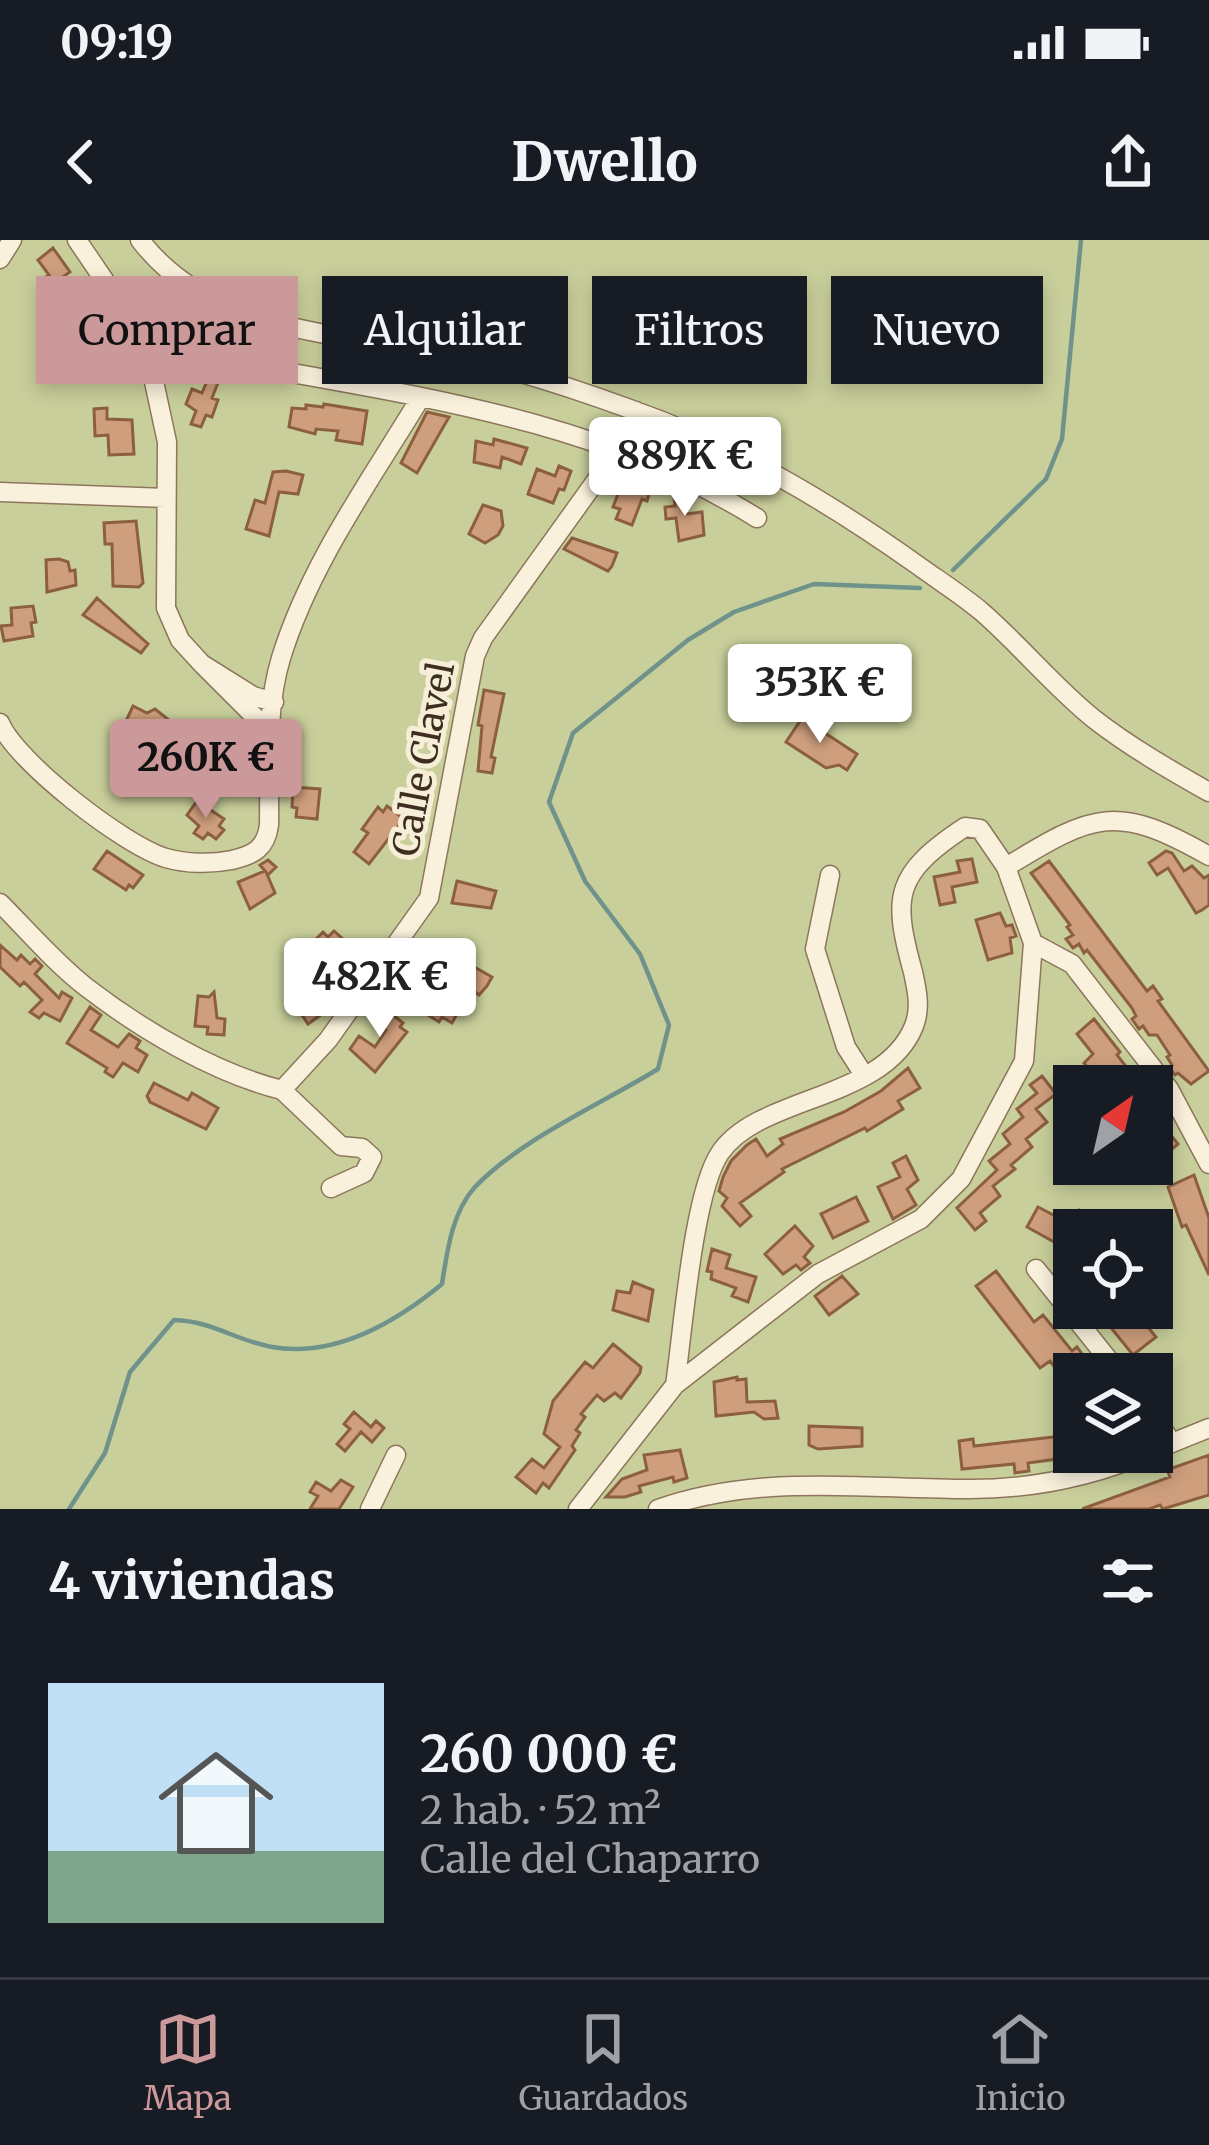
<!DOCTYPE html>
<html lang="es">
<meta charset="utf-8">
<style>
body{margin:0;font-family:Merriweather,serif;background:#20242c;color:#f1f3f6;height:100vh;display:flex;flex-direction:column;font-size:45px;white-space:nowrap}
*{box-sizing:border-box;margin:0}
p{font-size:39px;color:#9ea1a6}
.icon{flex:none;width:66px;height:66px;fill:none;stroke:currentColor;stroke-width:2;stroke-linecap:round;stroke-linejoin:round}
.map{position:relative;height:1269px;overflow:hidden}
.panel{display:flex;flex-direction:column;background:#171b24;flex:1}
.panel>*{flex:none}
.hud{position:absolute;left:36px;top:36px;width:1137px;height:108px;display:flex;gap:24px}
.needle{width:78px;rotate:34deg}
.fabs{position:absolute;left:1053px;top:825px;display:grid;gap:24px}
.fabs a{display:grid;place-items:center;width:120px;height:120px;border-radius:0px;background:#171b24;box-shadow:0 6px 18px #0003;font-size:60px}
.price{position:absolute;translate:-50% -102px;padding:0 27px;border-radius:12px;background:#fff;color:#222;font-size:39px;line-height:78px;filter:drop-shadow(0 3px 6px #0008)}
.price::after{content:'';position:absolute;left:50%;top:72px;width:36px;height:27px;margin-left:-18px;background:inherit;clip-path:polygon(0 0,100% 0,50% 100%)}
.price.selected{background:#cc999b;color:#111}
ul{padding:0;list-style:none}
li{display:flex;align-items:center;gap:36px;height:300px;padding:0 48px}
li span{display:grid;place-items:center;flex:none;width:336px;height:240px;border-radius:0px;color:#555}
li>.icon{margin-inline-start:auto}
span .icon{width:144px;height:144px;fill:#fffc;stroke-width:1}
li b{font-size:51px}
h2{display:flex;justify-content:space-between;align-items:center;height:144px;padding:0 48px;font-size:51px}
.chip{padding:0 42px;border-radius:0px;background:#171b24;box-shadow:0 6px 18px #0003;font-size:42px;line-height:108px}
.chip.selected{background:#cc999b;color:#111}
.status{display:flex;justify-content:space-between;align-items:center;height:84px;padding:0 60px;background:#171b24;direction:ltr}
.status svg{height:33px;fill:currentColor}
header{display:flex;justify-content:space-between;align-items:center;height:156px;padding:0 48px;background:#171b24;font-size:54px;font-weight:800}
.tabs{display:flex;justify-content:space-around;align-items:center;height:168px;border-top:3px solid #363941;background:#171b24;font-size:33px;color:#9ea1a6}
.tabs a{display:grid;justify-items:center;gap:6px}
.tabs .selected{color:#cc999b}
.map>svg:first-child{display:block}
</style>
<div class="status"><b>09:19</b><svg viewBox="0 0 49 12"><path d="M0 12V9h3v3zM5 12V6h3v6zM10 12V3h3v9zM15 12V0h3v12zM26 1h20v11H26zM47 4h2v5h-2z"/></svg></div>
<header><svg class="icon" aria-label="back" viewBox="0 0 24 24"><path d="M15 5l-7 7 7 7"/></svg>Dwello<svg class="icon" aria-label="share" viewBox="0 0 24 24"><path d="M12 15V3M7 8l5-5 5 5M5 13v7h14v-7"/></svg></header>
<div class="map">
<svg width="1209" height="1269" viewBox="0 0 1209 1269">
<rect width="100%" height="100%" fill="#f0e4c8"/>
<!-- green -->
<path fill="#c9cf9b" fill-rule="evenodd" d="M0,0H1209V1269H0ZM1074,846H1152V924H1074ZM1074,990H1152V1068H1074ZM1074,1134H1152V1212H1074Z"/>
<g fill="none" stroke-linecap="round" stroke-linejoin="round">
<!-- stream -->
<path stroke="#6f938a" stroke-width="4.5" d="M953,330L1046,239L1062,199L1081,0
M69,1269L105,1213L130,1132L174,1080C212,1081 237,1101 272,1107C335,1118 396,1082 442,1044C447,1012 452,972 475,947C521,899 601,864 658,829L669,785L640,714L585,641L549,562L573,493L688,400L734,372L814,344L920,348"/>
</g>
<!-- building -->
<path fill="#cf9f7d" stroke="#8d5f41" stroke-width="3" d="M53,8L70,32L57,41L68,61L83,51L95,68L73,86L42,39L49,35L38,20Z
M209,136L219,140L212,158L218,160L212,177L206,175L201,187L191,184L196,171L186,164L192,149L202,153Z
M324,164L367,171L362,204L336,200L338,191L316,189L315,194L289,187L292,168L306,169V165L323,167Z
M107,168V179L132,180L134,214L109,215L108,195L95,196L94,169Z
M427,172L449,177L417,233L401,223Z
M494,199L527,208L521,224L502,217L500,228L474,222L476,201L493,205Z
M559,226L571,231L564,250L559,249L553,263L528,254L537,229L555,236Z
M286,231L303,235L298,254L279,252L269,296L246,289L255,260L265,263L273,232Z
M622,244L650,250L647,261L642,259L632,285L616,279L620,269L613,267Z
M673,249L683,253L686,274L702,272L704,295L679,301L676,278L666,279L665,267L675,266Z
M483,265L501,271L503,286L498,295L485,303L469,294Z
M136,281L143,343L139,347L113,346L112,304H105L104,283Z
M572,298L617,313L612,326L608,331L564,309Z
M59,319L68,322L70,331L75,330L76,345L47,352L46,320Z
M97,358L148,404L141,413L83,375Z
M33,366L36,382L31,383L33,396L4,401L1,386L12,385L11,368Z
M484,450L504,454L491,517L495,518L492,533L478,531L482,486L478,485Z
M133,466L147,473L155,469L184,492L166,510L154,496L149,502L138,494L142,488L126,481Z
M802,478L857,514L847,530L839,525L826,528L786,502Z
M293,547L320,549L317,579L296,577L297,568L292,567Z
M197,561L224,579L219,586L224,590L216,599L208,593L203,599L194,593L199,586L187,575Z
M387,566L404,579L369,624L354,612L368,593L362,589L378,567L383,572Z
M107,611L143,635L133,648L129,645L126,650L94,629Z
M1166,611L1172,613L1184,631L1192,626L1204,638L1209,635V665L1202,670L1196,673L1168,628L1157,635L1149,623Z
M972,619L977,642L952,647L955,662L940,665L934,637L960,632L957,621Z
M268,620L276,627L268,635L266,632L275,653L250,669L238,642L265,631L260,625Z
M1049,621L1147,751L1153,746L1162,759L1158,761L1209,831L1191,844L1178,833L1175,835L1169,827L1172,825L1167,817L1170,815L1157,795H1149L1143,786L1139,789L1132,779L1136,776L1132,768L1087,710L1084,713L1079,704L1073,708L1066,699L1073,695L1067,687L1070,685L1031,633Z
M457,641L496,651L491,668L452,663Z
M1000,673L1006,686L1012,685L1016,696L1010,698L1012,713L988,720L976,680Z
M334,691L351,706L330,725L309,706L323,692L328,697Z
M0,705L17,720L21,715L30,724L35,719L42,726L35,734L59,758L62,752L72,758L60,781L44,773L39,778L30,772L42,760L24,742L20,746L0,727Z
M469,724L492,737L487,746L479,755L475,752L472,758L467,756L452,783L442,777L439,782L428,775L438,757L448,763Z
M306,740L322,774L308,784L287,752Z
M214,752L217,778L225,779L224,795L207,794L208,787L195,786L198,756L209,757Z
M381,765L403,783L400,787L407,792L375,832L350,809L359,796L375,807L386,790L372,778Z
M90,767L101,775L91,790L118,807L129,794L140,801L136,808L147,815L138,832L123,823L113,837L105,832L107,828L67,803Z
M1094,779L1120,812L1117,815L1141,846H1117L1101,827L1093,834L1084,823L1093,814L1077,794Z
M908,828L920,848L898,861L903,869L867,891L865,888L782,929L784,932L740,963L751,976L740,986L722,966L727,958L719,951L723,937L731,921L747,905L756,899L767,916L783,904L780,899L844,872L881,851Z
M1042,836L1056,854L1036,869L1047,882L1026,899L1032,907L1011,925L1015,929L993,946L1000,956L980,973L986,981L975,990L957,968L997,930L989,921L1010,904L1003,894L1023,877L1017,869L1037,853L1030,845Z
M154,843L188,860L192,853L218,868L206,889L150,862L147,856Z
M1152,862L1166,879L1161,883L1178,904L1152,926Z
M906,916L918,940L907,949L916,965L893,979L878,947L900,937L893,923Z
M1194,935L1209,978V1035L1186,985L1182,987L1168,947Z
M856,957L868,981L833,998L821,974Z
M1038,967L1065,981L1079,970L1089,982L1074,990V1027L1054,1002L1027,987Z
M795,986L813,1006L804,1017L810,1023L801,1030L796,1025L783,1034L765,1014Z
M712,1009L730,1015L726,1028L756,1037L748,1062L732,1056L736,1048L711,1039L712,1032L707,1031Z
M996,1031L1034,1082L1043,1075L1072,1111L1077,1107L1089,1124L1065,1141L1050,1121L1040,1128L976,1046Z
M842,1036L858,1054L829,1075L815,1056Z
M633,1042L653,1050L648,1081L613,1070L617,1051L630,1053Z
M1095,1068H1132L1156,1097L1133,1115Z
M613,1104L641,1127L640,1133L621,1158L615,1153L604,1161L597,1155L581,1174L585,1177L576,1190L580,1193L572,1206L575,1210L549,1248L543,1243L536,1253L516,1237L532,1219L544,1228L560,1207L544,1194L553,1161L585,1122L593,1128Z
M737,1137V1140L746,1139L747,1162L775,1161L778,1178L764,1179L754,1172L716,1176L714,1142Z
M354,1172L371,1187L376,1181L384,1188L372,1202L361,1192L345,1211L337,1204L350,1189L344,1184Z
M1074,1183V1212H1095L1074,1223L1067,1225L1065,1218L1028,1223L1029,1231L1015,1233L1014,1224L962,1229L959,1201L973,1199L974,1206L1062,1196L1059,1188Z
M809,1186L862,1188V1206L818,1209L809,1205Z
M680,1210L687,1238L674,1242L673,1237L639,1246L641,1252L625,1257H606L622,1239L647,1230L644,1215Z
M1209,1215V1255L1163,1269L1160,1265L1149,1269H1082L1170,1237L1167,1230Z
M341,1240L353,1247L339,1269H310L318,1256L310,1252L316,1242L331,1251Z"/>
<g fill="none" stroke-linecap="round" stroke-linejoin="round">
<defs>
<path id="minor" d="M77,0L145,100L191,106L237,123C416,156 600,180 757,278
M140,0C218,103 368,92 482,122C532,135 581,151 630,169C733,205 827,261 916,324C938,340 962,355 982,372C1021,406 1054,447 1094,479C1130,507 1170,530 1209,552
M0,19L12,0
M145,100L167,202L166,368L180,400L202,424
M0,252L166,258
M0,483C16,522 125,606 166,618C186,624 212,624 232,620C254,615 266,608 269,585C270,531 265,470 281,418C310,324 370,241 421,157
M271,487L260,482L202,424L253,456L274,462
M1006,627C1094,573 1116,563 1209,616
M830,635L815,709L846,807L864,835
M0,663C28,691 55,723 86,747C142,790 214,833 282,850L328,800L429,658L475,416L483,398L618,210L636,171
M282,850L341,906L362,908L372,917L364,933L331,948
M1036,1029L1120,1134
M675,1145C683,1091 693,953 720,913C759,855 884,861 914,786C921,768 917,750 913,732C892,656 894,634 965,587L980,589L1006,627L1033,703L1072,724L1169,849L1209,924
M1152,1173L1172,1203
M1152,1211L1209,1188
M370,1269L396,1215
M578,1269L675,1145L818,1034L921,979L961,939L1024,821L1033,703
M658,1269C760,1233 864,1249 970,1249C1031,1249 1094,1236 1150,1212"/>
</defs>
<!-- minor casing -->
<use href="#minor" stroke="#8d765c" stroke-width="21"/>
<!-- minor -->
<use href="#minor" stroke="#faf1dc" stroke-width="18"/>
</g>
<g text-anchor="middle" stroke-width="10" stroke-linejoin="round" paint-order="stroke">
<!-- street labels -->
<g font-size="36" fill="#3d2e20" stroke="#f7eed8">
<text transform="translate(423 519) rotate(-79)" y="13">Calle Clavel</text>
</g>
</g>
</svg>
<div class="fabs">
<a><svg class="needle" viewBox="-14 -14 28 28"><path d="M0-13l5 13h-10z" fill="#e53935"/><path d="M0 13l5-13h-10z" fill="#9ea1a6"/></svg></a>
<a><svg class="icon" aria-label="locate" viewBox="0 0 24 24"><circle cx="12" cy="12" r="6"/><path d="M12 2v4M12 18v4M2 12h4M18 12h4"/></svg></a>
<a><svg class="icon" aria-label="layers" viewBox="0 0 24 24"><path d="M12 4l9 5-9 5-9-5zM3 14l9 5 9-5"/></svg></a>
</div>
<b class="price" style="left:685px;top:279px">889K €</b>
<b class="price" style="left:820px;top:506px">353K €</b>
<b class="price selected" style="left:206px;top:581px">260K €</b>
<b class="price" style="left:380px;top:800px">482K €</b>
<div class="hud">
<a class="chip selected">Comprar</a>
<a class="chip">Alquilar</a>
<a class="chip">Filtros</a>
<a class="chip">Nuevo</a>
</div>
</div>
<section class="panel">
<h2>4 viviendas<svg class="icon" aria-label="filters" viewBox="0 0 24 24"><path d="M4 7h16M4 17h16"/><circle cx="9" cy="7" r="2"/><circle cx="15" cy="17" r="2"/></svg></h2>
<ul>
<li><span style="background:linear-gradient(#bfe0f5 70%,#7fa58c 0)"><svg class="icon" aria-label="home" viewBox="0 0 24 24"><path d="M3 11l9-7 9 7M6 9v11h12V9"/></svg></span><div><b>260 000 €</b><p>2 hab. · 52 m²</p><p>Calle del Chaparro</p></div></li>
</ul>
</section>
<nav class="tabs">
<a class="selected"><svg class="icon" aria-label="map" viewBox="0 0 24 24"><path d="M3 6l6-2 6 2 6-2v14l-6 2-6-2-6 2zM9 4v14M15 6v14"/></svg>Mapa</a>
<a><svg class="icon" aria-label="saved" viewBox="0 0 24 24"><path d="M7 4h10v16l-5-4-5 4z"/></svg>Guardados</a>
<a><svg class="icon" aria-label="home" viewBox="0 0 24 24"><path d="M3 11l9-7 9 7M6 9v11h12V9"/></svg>Inicio</a>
</nav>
